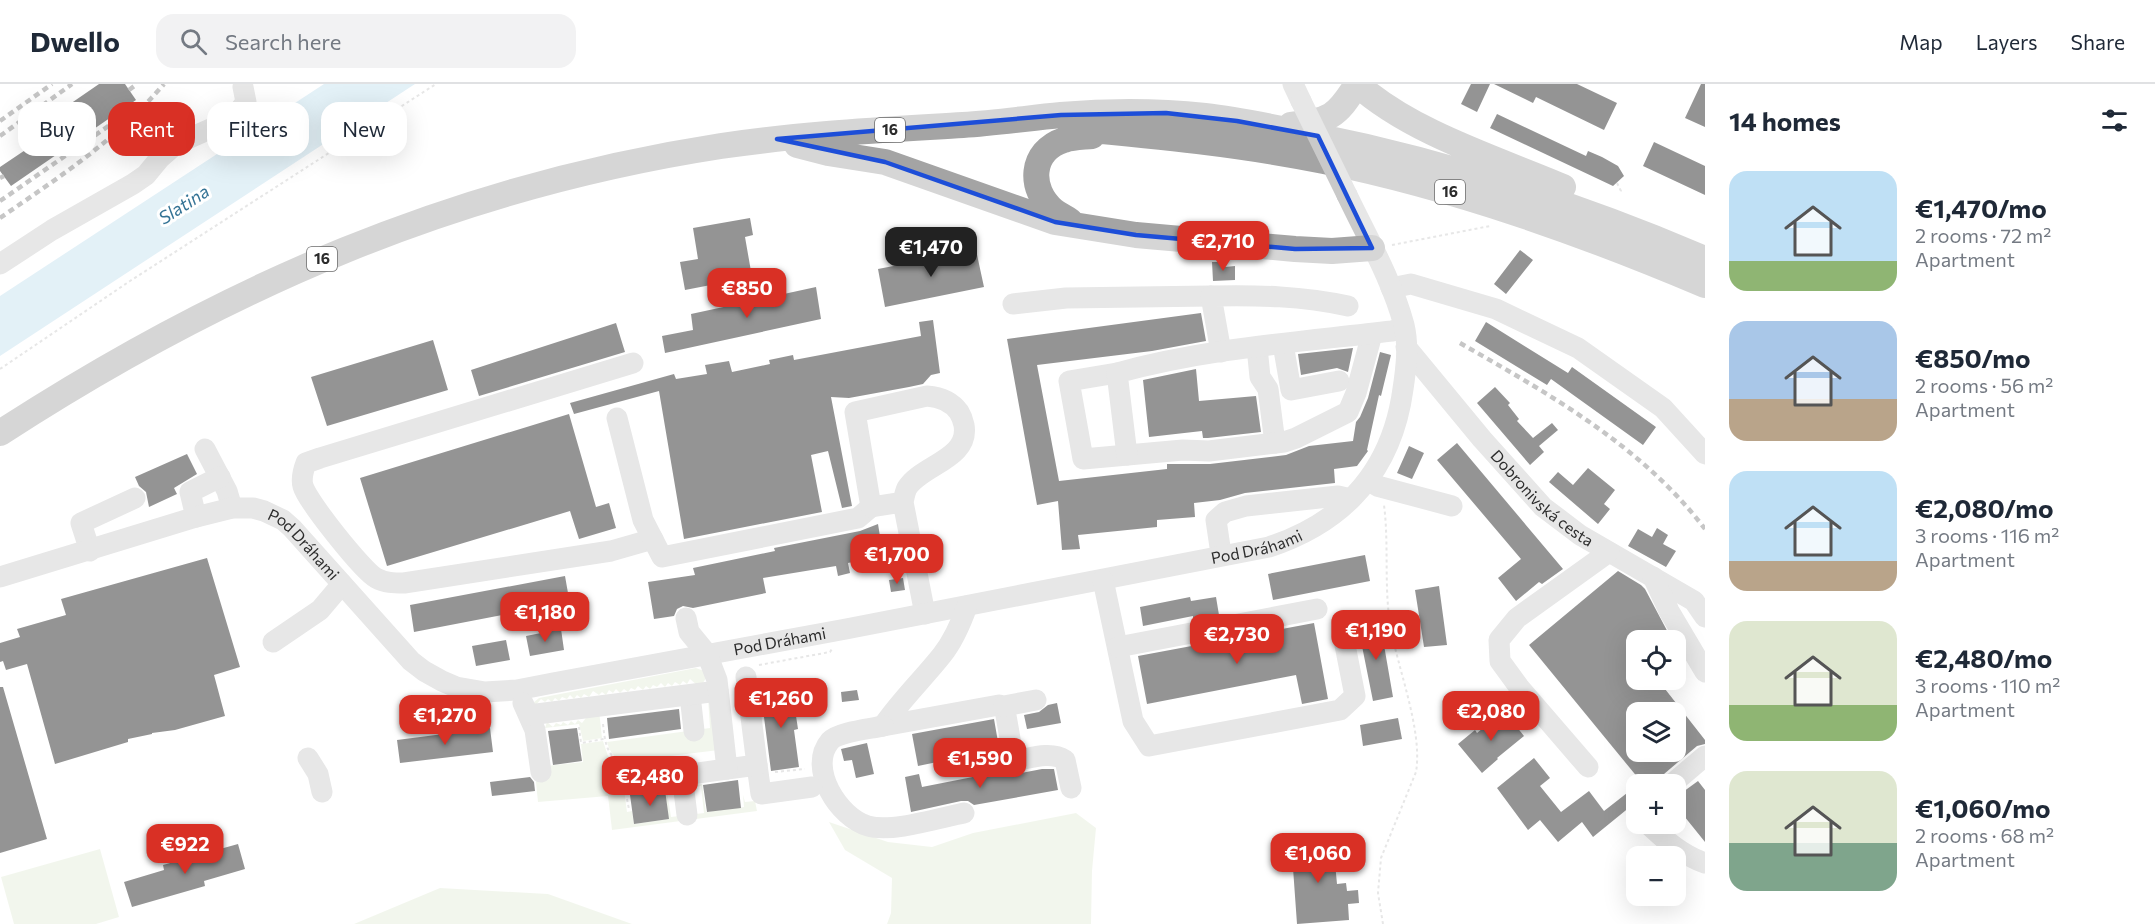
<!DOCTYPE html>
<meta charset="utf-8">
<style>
body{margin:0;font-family:Commissioner,sans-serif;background:#f2f2f3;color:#1f2937;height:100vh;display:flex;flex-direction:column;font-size:22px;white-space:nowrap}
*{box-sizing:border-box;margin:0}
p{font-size:20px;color:#747a83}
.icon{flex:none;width:33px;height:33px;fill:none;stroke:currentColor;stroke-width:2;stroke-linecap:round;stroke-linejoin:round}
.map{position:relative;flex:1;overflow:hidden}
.side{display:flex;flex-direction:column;background:#fff;width:450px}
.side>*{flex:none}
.hud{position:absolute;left:18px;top:18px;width:570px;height:54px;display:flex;gap:12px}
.tools{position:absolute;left:1626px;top:546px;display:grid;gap:12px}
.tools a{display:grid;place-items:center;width:60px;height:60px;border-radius:12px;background:#fff;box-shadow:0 6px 24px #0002;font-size:30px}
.price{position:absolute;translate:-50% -51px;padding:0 14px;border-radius:12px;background:#d93025;color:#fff;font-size:20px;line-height:39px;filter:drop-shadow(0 2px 3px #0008)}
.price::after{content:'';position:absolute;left:50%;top:36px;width:18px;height:14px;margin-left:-9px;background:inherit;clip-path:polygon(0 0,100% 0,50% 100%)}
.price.selected{background:#222;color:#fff}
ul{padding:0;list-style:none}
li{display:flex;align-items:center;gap:18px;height:150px;padding:0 24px}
li span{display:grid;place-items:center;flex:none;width:168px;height:120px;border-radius:18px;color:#555}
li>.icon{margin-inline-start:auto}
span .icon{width:72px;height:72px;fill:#fffc;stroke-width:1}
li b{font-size:26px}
h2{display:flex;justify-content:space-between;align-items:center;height:72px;padding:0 24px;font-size:26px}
.tag{padding:0 21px;border-radius:18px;background:#fff;box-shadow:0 6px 24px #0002;font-size:21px;line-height:54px}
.tag.selected{background:#d93025;color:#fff}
header{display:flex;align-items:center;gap:36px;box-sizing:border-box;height:84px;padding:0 30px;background:#fff;border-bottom:2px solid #e0e1e3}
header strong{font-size:28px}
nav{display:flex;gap:33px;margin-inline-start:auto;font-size:21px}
.search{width:420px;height:54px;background:#f2f2f3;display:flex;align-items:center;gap:15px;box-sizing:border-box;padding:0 21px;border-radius:18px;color:#747a83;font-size:22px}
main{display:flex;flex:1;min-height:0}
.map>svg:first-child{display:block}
</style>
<header>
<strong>Dwello</strong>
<div class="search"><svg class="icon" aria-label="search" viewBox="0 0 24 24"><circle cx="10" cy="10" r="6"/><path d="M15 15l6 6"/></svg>Search here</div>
<nav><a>Map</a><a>Layers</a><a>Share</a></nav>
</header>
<main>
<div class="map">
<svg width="1705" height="840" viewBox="0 0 1705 840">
<rect width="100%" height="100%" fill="#fff"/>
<!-- green -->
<path fill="#e3ecd8" d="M696,584L704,587L706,594L703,599L698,602L690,595L687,600L683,597L680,601L675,598L672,602L668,599L665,603L661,599L657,603L653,601L650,605L646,602L643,606L638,602L635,606L631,604L628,608L624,605L620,609L616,605L613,609L609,606L606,611L602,608L599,611L593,607L589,613L584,610L581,614L577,611L574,615L570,611L567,615L562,613L559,617L555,614L552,618L548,615L545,618L541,615L536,621L533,619L539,614Z
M708,614L719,666L629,677C617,677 610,670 607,658L710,644Z
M599,626L602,654L583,657L579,640L545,644L547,638L553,643L556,639L561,641L563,638L568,641L571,637L575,640L578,636L582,639L589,630Z
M603,657L608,672L621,682L627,728L632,727L634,740L668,735L665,704L676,703L677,705L667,707L671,733L704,729L701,702L690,704L691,701L702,700L706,728L744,723L743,711L745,718L755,717L757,727L612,746L608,712L538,718L535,689L546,682L583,678L581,660Z
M1076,729L1096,744L1092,787L1091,840H887L891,829L892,794L845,766L829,738L888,758L932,763L973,749Z
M100,765L119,833L96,840H14L1,793Z
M440,804L548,810L632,840H354Z"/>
<!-- water -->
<path fill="#c2dfee" d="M324,0H415L0,272V212Z"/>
<!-- building -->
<path fill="#131313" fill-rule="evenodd" d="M99,0H125L136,16L11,102L0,87V83L61,42L54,31Z
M1471,0H1490L1477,28L1461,20Z
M1494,0H1577L1617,19L1604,46L1536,13L1533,19Z
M1701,0H1705V43L1685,34Z
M1497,30L1586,72L1588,67L1602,73L1618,82L1624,92L1613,102L1490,44Z
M1654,58L1705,82V111L1643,82Z
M750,134L753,151L745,153L752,193L685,206L680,178L698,175L693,144Z
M976,166L984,203L885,223L878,185Z
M1520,166L1533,176L1506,210L1494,200Z
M1212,178H1225V183L1235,182V196L1213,197Z
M816,203L821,235L665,269L662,252L693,246L691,230Z
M1201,229L1206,257L1152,267L1037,281L1059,397L1167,385V380H1210L1286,371L1309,362L1353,357L1356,338L1360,333L1368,314L1380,268L1391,271L1381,312L1379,311L1367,366L1368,367L1357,382L1334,385L1335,399L1245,409L1220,416L1194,419L1195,433L1157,436V443L1078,451L1080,465L1062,466L1058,417L1037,421L1007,255Z
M933,236L940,289L931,291L923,300L909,303L849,314L831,313L852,422L842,424L828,367L811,371L822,428L684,455L659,307L574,330L570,319L674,290L676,295L707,290L705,281L729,277L732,288L770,280L769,276L793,271L794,276L921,252L919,238Z
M1486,238L1568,289L1572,283L1656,343L1643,361L1551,295L1547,301L1475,257Z
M616,239L625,268L479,312L471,286Z
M433,256L448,306L327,342L311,293Z
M1353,264L1348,288L1337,284L1301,291L1298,270Z
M1196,285L1199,317L1256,312L1261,348L1208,354H1203L1202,347L1149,353L1143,296Z
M1495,303L1510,319L1508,321L1519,335L1517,337L1533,354L1552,339L1558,346L1539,362L1544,368L1530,381L1477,319Z
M569,330L596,423L609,419L616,444L579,455L570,427L387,482L360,394Z
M1457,359L1563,485L1542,500L1539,498L1516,517L1498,494L1521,475L1437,376Z
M1409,362L1424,369L1412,395L1397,389Z
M187,370L197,390L174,404L177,410L149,423L146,408L139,402L135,393Z
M1588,384L1615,406L1604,420L1610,425L1598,440L1549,398L1558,388L1573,401Z
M878,440L883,471L848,479L850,489L838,492L836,482L763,494L766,509L693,524L683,522L677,525L674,532L654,535L648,498L695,491L693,484L775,467L774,464L860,447Z
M1657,444L1668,451L1663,460L1676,467L1666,483L1628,462L1638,445L1652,453Z
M1365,471L1370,497L1273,516L1268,490Z
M207,474L240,583L214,591L225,632L175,646L152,649V650L128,655V658L55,680L27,580L6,586L3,577L0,578V559L20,553L17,545L66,531L61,515Z
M1618,487L1641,501L1645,505L1672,556H1636V596H1658L1705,656V660L1697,662L1664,690L1659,700H1643L1529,561ZM1636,628H1676V668H1636Z
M565,492L574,543L563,545L560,520L414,548L410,521Z
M903,494L905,506L891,508L889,496Z
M1439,502L1447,561L1424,563L1415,506Z
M1190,513L1191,517L1216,513L1219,531L1193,536V532L1143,542L1140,523Z
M1380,538L1393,613L1373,617L1358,542Z
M1314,539L1328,615L1302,620L1296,591L1147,620L1138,572Z
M561,545L564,566L530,572L526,552Z
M506,556L510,576L476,582L472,562Z
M0,603H3L47,755L0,769Z
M792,606L798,645L794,646L799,683L771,687L761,610Z
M857,606L859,616L842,618L841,608Z
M1057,619L1061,639L1027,645L1024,631L1039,628L1048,621Z
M679,625L681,645L609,655L607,634Z
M1504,627L1524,652L1497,674L1498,675L1482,689L1458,660L1475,646L1477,649Z
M1398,634L1402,655L1363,662L1360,641Z
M994,635L998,658L940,669L942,677L918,682L912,650Z
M490,644L493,668L400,679L397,656Z
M577,644L582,677L553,681L548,647Z
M867,659L874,690L856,694L852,676L844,677L841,665Z
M1534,674L1550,694L1540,702L1561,728L1589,707L1604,727L1636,702V718L1593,753L1582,738L1558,758L1540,736L1528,746L1497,704Z
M1042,685H1054L1058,706L974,721L968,717H961L911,728L905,693L919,690L922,703L988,690V692L1009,688L1016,690Z
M530,693L534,698L535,707L492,712L490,698Z
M738,696L741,724L707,728L703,701Z
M1698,697L1705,706V758L1676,722V713Z
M665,706L669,735L634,740L630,711Z
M1333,758L1337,800L1346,799L1347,807L1358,806L1359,819L1348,820L1349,836L1297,840L1293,784H1288L1285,762Z
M238,760L245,785L204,797L205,802L132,823L124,798L164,786L163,781Z"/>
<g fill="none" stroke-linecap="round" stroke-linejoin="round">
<!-- path -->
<path stroke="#c9c9c9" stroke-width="2" stroke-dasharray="3 3" stroke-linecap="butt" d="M1617,99L1621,107L1620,108
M1392,161L1490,142
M0,285L130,197L436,0
M759,581L830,568L832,565
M764,607L777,605
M603,640C605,658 606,671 623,680L659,675
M579,643L581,659L604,655
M775,688L805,685
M627,715L629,725
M1383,840L1378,809L1381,774L1416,688C1423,646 1397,583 1390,540C1384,500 1389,460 1384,421"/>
<!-- minor -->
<g stroke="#c9c9c9" stroke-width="21">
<path d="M1293,0L1301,17"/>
<path d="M0,180L52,146L133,100L146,91L160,74L176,60L233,35L246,18L243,3"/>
<path d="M1391,204L1411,200L1496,225L1578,264L1663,324L1705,370"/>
<path d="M1013,220L1066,214L1211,212"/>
<path d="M1283,260L1291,306L1339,297"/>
<path d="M1257,263L1260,293L1268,305L1275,359"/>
<path id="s1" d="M1406,263L1482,355L1543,423L1580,451L1694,517L1705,533"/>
<path d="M1221,268L1211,212C1258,211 1302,212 1348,222"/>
<path d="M633,279L320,374L306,379C303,387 301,395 303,402C307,417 363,487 376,494C385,499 394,499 404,499L611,467L653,455"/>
<path d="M1117,289L1069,297L1083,375L1183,366L1209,367L1284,358L1296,354L1348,328L1356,309L1372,250"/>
<path d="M617,334L643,436L662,473L858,434L871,423"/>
<path d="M205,365L227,407L232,424"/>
<path d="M1127,371L1117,289C1207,264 1301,258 1392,247L1404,244"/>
<path d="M1377,402L1452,422"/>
<path d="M903,418L871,423L855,328L927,312C940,313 951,317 959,328C962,333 963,336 964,341C970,375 921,381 907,404C905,408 904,414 903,418L925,530"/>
<path d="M196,433L190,408L220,393"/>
<path d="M1220,463L1216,436L1225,428L1246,422L1338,412L1351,415"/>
<path d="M90,467L81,439L135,414"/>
<path id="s2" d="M0,493L196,433L232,424H253L264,427L283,436L292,444L411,577L424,587L442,597L456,603L485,608L517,606L553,599L846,545L1269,463C1345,438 1392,386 1403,305C1406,285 1409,262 1404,241C1392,196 1367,153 1347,111"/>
<path d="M1653,493L1669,527L1705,588"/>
<path d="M1103,496L1133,637L1149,662L1340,626L1355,612L1343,551"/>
<path d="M967,522C961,539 954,556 942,571C923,595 901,616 883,642L999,621L1005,626L1014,677C1031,674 1051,667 1065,676L1071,704"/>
<path d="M273,558L320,526L342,500"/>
<path d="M1118,563L1317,525"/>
<path d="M690,611L694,647"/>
<path d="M523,619L535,646L541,688"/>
<path d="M1004,622L1036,616"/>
<path d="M529,631L718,607"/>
<path d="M883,642C870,645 838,648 830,657C807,684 839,734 868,742C891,749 939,734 964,729"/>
<path d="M308,674L318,690L322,708"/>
<path d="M757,681L761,710L812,703"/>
<path d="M1588,683L1519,603L1500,577L1499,556L1517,534L1609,468"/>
<path d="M727,685L757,681L746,593"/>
<path d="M682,691L687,731"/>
<path d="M625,699L727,685L717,596L707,570L689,548L686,534"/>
<path d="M1672,700L1705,672"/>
<path d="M1648,740C1665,756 1682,771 1705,779"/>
</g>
<!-- major -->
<path stroke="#a4a4a4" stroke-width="26" d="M1357,0C1410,48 1497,75 1563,103
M1291,41C1330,36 1336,34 1357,0
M1071,44C1156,52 1240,60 1324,77C1456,104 1582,149 1705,201
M797,61L828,69L885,78L1055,138L1136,151L1295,165L1332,167L1372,164
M1070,137C1065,133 1059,131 1054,127C1028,105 1030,67 1064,56C1072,53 1083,53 1092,52
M0,349C225,203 455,103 721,62C801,50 883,46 963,41C996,39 1029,34 1061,31C1109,27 1158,27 1205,32C1241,36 1276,44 1311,51C1447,78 1578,121 1705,175"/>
<!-- rail -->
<path stroke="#818181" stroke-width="4.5" stroke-dasharray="6 4.5" stroke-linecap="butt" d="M129,6L137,0
M0,37L52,0
M0,52L72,0
M0,94L4,92
M0,117L133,25
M0,134C62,91 114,58 164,0
M1460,259C1549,310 1642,362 1705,445"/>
<!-- minor-bridge -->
<path stroke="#c9c9c9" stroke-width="21" d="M1301,17L1347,111"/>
</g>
<!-- marked area -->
<path d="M0 0H1705V840H0ZM1166,29L1237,37L1318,52L1372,164L1295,165L1136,151L1055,138L885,78L777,55L1061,31Z" fill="#fff" fill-opacity=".55" fill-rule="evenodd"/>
<path fill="none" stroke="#1d4ed8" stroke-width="4.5" stroke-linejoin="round" d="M1166,29L1237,37L1318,52L1372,164L1295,165L1136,151L1055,138L885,78L777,55L1061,31Z"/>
<g text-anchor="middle" stroke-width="6" stroke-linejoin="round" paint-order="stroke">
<!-- shield labels -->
<g fill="#fff" stroke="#6b6b6b" stroke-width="1.5">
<rect x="875" y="34" width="30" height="24" rx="4.5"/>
<rect x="1435" y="96" width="30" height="24" rx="4.5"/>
<rect x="307" y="163" width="30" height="24" rx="4.5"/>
</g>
<g font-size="15" font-weight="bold" fill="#2c2c2c">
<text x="890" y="51">16</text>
<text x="1450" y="113">16</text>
<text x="322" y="180">16</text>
</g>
<!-- street labels -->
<g font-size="16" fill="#2c2c2c" stroke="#fff">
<text dy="6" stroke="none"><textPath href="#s1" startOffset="204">Dobronivská cesta</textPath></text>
<text dy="6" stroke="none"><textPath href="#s2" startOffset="1353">Pod Dráhami</textPath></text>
<text dy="6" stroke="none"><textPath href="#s2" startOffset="327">Pod Dráhami</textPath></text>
<text dy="6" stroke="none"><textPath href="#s2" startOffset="867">Pod Dráhami</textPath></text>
</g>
<!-- water labels -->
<g font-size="18" font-style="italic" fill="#347395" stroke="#fff">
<text transform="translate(184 121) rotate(-33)" y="6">Slatina</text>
</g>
</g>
</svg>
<div class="tools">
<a><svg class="icon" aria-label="locate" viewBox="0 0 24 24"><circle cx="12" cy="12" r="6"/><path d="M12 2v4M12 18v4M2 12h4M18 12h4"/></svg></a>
<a><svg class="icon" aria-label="layers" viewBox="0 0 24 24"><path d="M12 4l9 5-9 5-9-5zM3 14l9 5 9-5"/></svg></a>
<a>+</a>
<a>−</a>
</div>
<b class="price" style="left:1223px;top:188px">€2,710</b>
<b class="price selected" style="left:931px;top:194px">€1,470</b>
<b class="price" style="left:747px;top:235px">€850</b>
<b class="price" style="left:897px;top:501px">€1,700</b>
<b class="price" style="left:545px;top:559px">€1,180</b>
<b class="price" style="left:1376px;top:577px">€1,190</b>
<b class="price" style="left:1237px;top:581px">€2,730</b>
<b class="price" style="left:781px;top:645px">€1,260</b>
<b class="price" style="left:1491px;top:658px">€2,080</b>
<b class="price" style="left:445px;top:662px">€1,270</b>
<b class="price" style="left:980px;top:705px">€1,590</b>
<b class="price" style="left:650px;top:723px">€2,480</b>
<b class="price" style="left:185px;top:791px">€922</b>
<b class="price" style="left:1318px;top:800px">€1,060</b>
<div class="hud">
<a class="tag">Buy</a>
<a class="tag selected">Rent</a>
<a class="tag">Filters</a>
<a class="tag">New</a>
</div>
</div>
<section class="side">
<h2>14 homes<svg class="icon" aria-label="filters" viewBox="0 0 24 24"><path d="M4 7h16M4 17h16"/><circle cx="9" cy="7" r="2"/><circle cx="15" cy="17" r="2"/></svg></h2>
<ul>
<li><span style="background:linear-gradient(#bfe0f5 75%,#8fb573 0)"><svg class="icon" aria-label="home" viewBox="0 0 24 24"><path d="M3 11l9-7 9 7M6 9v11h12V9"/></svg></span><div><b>€1,470/mo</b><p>2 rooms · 72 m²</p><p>Apartment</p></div></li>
<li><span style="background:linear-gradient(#a9c7e8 65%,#b9a48a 0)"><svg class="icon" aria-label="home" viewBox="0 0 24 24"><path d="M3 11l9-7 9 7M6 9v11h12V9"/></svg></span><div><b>€850/mo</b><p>2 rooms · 56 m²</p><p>Apartment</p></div></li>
<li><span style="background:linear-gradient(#bfe0f5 75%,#b9a48a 0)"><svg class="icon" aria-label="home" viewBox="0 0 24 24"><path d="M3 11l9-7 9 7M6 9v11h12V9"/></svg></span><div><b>€2,080/mo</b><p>3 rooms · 116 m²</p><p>Apartment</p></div></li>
<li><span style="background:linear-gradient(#dfe7d0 70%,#8fb573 0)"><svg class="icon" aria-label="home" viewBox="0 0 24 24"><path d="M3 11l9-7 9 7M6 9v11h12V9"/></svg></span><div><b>€2,480/mo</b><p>3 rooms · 110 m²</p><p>Apartment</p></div></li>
<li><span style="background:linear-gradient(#dfe7d0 60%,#7fa58c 0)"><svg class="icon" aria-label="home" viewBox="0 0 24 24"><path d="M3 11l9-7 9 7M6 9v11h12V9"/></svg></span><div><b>€1,060/mo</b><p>2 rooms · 68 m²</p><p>Apartment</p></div></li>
</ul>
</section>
</main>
